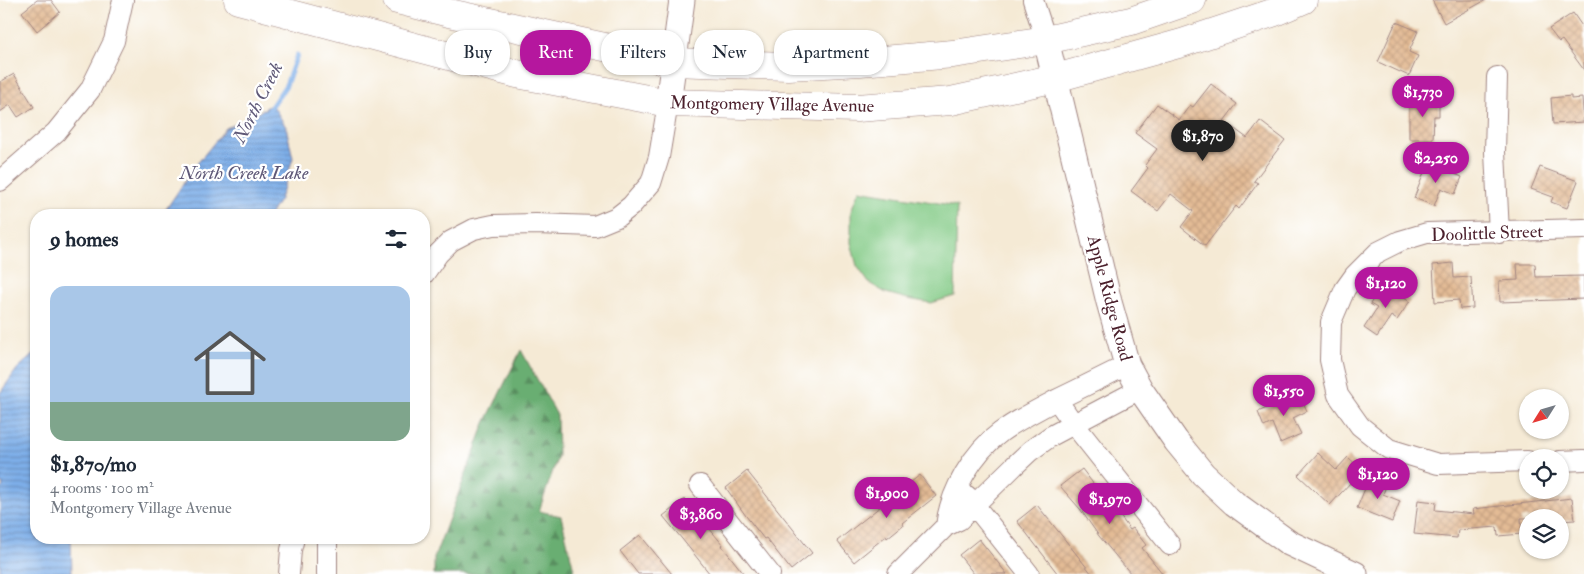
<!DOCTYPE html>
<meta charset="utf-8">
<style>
body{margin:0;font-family:"IM FELL Double Pica",serif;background:#f2f2f3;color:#1f2937;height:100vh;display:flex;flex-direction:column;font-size:19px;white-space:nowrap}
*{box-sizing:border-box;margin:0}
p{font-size:16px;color:#747a83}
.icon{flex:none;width:28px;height:28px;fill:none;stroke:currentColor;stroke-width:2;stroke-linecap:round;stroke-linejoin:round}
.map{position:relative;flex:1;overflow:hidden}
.panel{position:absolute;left:30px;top:209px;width:400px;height:335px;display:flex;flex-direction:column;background:#fff;border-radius:20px;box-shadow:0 1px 4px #0004}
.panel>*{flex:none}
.guide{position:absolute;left:445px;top:30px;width:475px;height:45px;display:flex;gap:10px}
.needle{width:32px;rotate:233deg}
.tools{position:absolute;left:1519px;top:389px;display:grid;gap:10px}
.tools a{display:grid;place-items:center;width:50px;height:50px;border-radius:50%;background:#fff;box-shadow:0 1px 4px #0004;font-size:25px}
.price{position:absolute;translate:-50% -42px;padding:0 11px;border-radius:18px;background:#b5179e;color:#fff;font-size:16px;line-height:32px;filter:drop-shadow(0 1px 2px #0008)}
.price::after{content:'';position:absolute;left:50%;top:30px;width:15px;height:11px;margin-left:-8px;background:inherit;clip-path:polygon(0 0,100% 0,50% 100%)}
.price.active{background:#222;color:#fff}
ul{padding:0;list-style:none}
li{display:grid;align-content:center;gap:10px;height:265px;padding:0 20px}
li+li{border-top:1px solid #e0e1e3}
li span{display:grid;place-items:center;height:155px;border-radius:15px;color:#555}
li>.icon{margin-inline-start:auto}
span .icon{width:90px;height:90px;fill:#fffc;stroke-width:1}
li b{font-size:21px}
h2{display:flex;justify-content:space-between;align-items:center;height:60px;padding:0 20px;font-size:21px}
.tag{padding:0 18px;border-radius:20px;background:#fff;box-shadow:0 1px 4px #0004;font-size:18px;line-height:45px}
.tag.active{background:#b5179e;color:#fff}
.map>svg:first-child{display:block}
</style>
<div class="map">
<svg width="1584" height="574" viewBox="0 0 1584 574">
<defs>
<pattern id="forest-firs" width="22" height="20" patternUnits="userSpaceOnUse" patternTransform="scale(1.25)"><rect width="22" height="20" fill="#69ae72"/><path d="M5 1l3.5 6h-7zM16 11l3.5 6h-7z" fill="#588d5e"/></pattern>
<pattern id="water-rules" width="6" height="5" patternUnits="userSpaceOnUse" patternTransform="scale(1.25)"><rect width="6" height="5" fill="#7daee8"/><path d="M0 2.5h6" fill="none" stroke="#688dbc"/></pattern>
<pattern id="building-cross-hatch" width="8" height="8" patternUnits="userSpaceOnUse" patternTransform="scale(1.25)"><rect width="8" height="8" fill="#e3bb95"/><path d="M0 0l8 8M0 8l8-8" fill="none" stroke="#c4a081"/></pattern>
</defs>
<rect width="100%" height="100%" fill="#fff"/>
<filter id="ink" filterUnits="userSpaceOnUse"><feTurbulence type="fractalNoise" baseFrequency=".02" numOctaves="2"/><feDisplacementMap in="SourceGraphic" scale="10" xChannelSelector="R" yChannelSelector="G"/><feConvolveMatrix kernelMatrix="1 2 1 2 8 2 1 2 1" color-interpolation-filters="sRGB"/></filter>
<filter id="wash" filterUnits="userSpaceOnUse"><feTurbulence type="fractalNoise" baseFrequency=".0096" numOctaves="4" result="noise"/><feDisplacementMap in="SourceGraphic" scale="20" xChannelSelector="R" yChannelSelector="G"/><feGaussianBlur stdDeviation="1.12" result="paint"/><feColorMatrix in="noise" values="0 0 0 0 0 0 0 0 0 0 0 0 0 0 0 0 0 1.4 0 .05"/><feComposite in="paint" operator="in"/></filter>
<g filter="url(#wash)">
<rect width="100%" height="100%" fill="#f5ead5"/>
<!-- forest -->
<path fill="url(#forest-firs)" stroke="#5a664e" d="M521,350L557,415L558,456L539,511L561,516L575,574H434V558L485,423Z"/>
<!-- pitch -->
<path fill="#82ca85" stroke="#667458" d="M859,190L957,206L955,296L931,303L908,299L886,293L869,283L857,266L851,243V211Z"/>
<!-- water -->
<path fill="url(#water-rules)" stroke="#64668a" d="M272,104L286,127L293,158L280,199L270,215H162L196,165L226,128L248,119Z
M36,352V538H71L72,574H0V491L3,486L0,482V393L17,369Z"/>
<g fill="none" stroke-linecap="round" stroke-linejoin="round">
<!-- stream -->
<path stroke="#7daee8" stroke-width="5" d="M269,110L286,85L297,55"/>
</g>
<g id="blocks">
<!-- building -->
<path fill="url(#building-cross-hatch)" d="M37,0H51L60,12L37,31L22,12Z
M1432,0H1486L1444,23Z
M1573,13L1584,29V70L1562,40L1559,42L1549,29Z
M1396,22L1418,31L1409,52L1418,56L1409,76L1378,62Z
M14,74L34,107L18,117L10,105L0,112V82Z
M1211,84L1237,104L1224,121L1247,138L1260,121L1285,140L1254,181L1258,183L1239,209L1236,206L1205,246L1181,227L1193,211L1171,194L1158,211L1131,191L1148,168L1145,165L1157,149L1135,133L1157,104L1179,120L1190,105L1193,107Z
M1571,96V99L1582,98L1584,122L1553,124L1551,98Z
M1409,99H1439V116H1434L1433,139H1409Z
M1428,163L1462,177L1455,194L1441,188L1434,206L1414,198Z
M1540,167L1578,181L1567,208L1551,202L1553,197L1531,189Z
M1453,263L1454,278L1471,277L1473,308L1460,309L1459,300L1435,302L1433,265Z
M1517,264H1535L1536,277L1584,276V299L1500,302L1499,281L1518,280Z
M1384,283L1410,301L1397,320L1391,316L1377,337L1364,328L1377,308L1370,304Z
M1299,393L1307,411L1293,418L1301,434L1280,443L1272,423L1264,427L1258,412Z
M1318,453L1336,470L1348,457L1362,470L1330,505L1298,475Z
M1082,469L1108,503L1110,502L1130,530L1133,528L1146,545L1142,548L1163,574H1131L1099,536L1080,509L1060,486Z
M747,471L812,553L791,570L766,538L764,539L746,516L726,488Z
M1371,474L1388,481L1383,494L1400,501L1392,522L1357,508Z
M920,475L936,496L902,523L903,525L887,538L886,536L854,562L837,541Z
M1572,498L1575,520L1560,521V518H1521L1522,534L1498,536L1497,527L1458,530L1457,538L1414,534L1418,500L1436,502L1435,510L1474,514L1473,509Z
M685,499L723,545L722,546L744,574H710L682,539L663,516Z
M1037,505L1062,536L1092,574H1058L1017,521Z
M640,535L672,574H638L620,551Z
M979,539L1007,574H974L959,555Z"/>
</g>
</g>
<g filter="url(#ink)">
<use href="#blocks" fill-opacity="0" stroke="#a08480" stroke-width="1"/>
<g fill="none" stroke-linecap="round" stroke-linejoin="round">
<defs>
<path id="minor" d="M1033,0L1046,40
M1497,77L1495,152L1499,233
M0,181L56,132L90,90L114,41L123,0
M424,274L438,254L451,241L474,229L493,225L536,224L595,226L617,217L631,206L651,183L659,157L668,103
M1057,400L1073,423L1170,545
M1528,461L1438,464L1389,449L1360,426L1338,395L1330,360L1331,322L1345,289L1355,275L1378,252L1400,241L1427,233L1584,229
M1560,461L1584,460
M700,485L770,574
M967,496L1029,574
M946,526C950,492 973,452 1001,432C1017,420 1036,411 1054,401C1079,389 1103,377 1127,365
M327,538V574
M289,574L291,550L294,538
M898,574L946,526L959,520L1014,466L1030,451L1051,436L1140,389"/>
<path id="tertiary" d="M1046,40L1109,302L1127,365L1140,389L1176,441L1203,474L1234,503L1289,543L1355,574
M668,103L682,0"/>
<path id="secondary" d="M238,0L517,74L668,103L857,108L951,101L1056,78L1182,43L1275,12L1303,0
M397,0L449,13L673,62L788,66L860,62L953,54L1046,40L1131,21L1192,0"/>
</defs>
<!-- minor casing -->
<use href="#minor" stroke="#a08480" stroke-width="22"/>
<!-- tertiary casing -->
<use href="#tertiary" stroke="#a08480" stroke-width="27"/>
<!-- secondary casing -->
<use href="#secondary" stroke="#a08480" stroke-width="29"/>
<!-- minor -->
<use href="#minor" stroke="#fff" stroke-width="20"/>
<!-- tertiary -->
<use href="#tertiary" stroke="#fff" stroke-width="25"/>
<!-- secondary -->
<use href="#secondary" stroke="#fff" stroke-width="28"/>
</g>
</g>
<g text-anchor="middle" stroke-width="4.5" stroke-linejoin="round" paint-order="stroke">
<!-- street labels -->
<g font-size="18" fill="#4a1f2b" stroke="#fff">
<text transform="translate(772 104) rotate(1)" y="6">Montgomery Village Avenue</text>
<text transform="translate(1487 233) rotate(-2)" y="6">Doolittle Street</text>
<text transform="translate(1110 298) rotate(75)" y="6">Apple Ridge Road</text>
</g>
<!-- water labels -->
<g font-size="19" font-style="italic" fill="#5e5877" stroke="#fff">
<text transform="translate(257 102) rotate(-63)" y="7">North Creek</text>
<text x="244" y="179">North Creek Lake</text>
</g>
</g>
</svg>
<div class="tools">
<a><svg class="needle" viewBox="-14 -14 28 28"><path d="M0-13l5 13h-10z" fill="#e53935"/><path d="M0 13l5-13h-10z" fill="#747a83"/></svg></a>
<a><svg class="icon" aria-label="locate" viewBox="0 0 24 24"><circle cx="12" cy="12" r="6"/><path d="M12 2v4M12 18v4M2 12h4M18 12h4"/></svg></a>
<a><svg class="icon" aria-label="layers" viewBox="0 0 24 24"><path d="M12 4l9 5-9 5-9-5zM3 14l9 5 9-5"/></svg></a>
</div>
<b class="price" style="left:1423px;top:118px">$1,730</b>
<b class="price active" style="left:1203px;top:162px">$1,870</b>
<b class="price" style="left:1436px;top:184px">$2,250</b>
<b class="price" style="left:1386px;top:309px">$1,120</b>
<b class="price" style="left:1284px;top:417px">$1,550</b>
<b class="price" style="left:1378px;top:500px">$1,120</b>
<b class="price" style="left:887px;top:519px">$1,900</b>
<b class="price" style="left:1110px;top:525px">$1,970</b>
<b class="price" style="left:701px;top:540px">$3,860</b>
<div class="guide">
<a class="tag">Buy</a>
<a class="tag active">Rent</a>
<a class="tag">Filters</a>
<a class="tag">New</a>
<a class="tag">Apartment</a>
</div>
<section class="panel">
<h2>9 homes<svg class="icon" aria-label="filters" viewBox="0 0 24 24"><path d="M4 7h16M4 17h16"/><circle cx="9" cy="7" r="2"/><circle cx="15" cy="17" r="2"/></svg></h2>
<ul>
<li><span style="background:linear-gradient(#a9c7e8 75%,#7fa58c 0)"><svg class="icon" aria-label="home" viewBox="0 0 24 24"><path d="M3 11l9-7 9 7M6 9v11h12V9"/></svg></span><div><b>$1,870/mo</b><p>4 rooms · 100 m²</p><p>Montgomery Village Avenue</p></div></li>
</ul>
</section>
</div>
